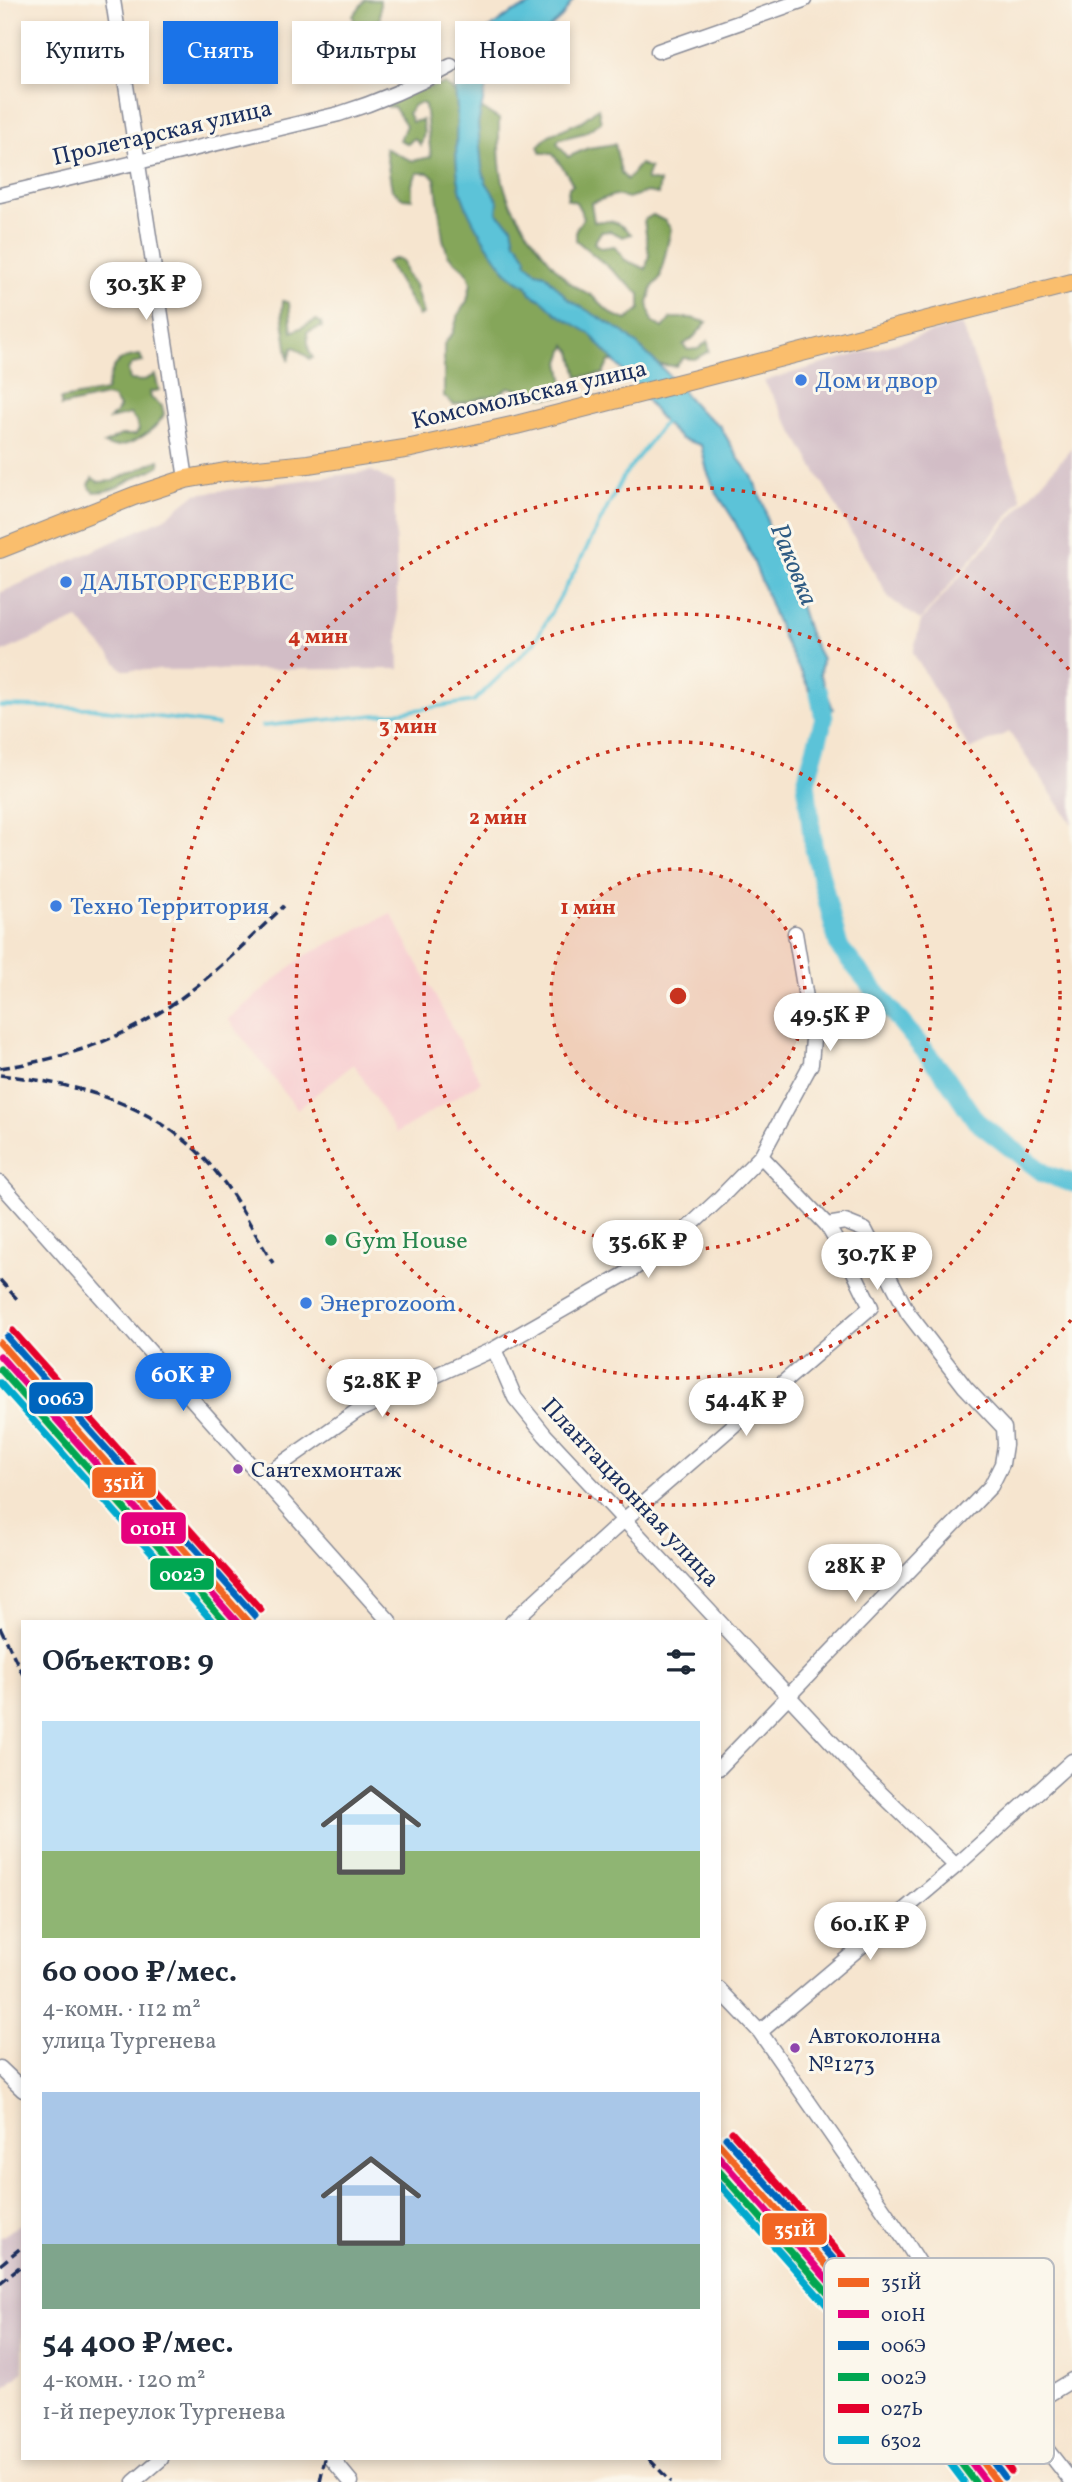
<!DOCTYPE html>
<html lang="ru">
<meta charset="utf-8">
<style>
body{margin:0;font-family:Vollkorn,serif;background:#f6f6f7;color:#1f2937;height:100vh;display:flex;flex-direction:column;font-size:26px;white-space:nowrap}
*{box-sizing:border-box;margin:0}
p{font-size:23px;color:#747a83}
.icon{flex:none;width:38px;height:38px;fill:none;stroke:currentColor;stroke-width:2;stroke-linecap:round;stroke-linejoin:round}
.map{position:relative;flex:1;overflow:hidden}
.drawer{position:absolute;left:21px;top:1620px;width:700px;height:840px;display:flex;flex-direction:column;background:#fff;border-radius:0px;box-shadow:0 4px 10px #0003}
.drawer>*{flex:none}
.top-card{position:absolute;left:21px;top:21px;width:700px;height:63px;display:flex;gap:14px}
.price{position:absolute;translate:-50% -60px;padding:0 16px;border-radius:24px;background:#fff;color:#222;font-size:23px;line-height:46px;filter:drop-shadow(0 2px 4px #0008)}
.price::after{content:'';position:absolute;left:50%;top:42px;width:21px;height:16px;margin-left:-10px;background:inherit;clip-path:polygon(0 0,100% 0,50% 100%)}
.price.active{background:#1a73e8;color:#fff}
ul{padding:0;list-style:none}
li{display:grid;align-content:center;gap:14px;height:371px;padding:0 21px}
li span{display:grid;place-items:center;height:217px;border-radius:0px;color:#555}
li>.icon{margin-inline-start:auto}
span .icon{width:126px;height:126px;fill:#fffc;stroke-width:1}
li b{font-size:30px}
h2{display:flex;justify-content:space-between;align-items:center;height:84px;padding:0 21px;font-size:30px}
.chip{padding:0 24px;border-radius:0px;background:#fff;box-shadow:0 4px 10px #0003;font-size:24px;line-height:63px}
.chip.active{background:#1a73e8;color:#fff}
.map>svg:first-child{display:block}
</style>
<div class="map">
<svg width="1072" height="2482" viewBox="0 0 1072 2482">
<rect width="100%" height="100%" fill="#fbf7ec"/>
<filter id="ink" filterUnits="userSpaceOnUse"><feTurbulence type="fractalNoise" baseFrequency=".0143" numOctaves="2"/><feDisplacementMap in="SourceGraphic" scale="14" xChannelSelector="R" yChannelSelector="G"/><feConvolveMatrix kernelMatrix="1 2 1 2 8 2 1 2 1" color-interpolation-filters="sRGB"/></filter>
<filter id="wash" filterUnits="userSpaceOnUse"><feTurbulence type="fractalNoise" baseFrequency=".00686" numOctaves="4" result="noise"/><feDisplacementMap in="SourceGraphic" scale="28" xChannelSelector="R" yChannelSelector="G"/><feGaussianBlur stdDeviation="1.57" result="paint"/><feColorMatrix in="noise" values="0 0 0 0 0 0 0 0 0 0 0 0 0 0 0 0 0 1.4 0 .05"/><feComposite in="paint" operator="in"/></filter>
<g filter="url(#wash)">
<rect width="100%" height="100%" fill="#f6e5cf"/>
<!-- built -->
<path fill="#f7cfd1" d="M391,913L481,1082L396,1133L354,1064L297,1109L228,1019L304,956Z"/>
<!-- industrial -->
<path fill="#d2bdc6" d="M962,324L1022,500L920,620L889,598L764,381Z
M1072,448V824L1009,732L970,750L913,653L921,621Z
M372,471L394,483L399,669L123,670L78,619L0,653V593L165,518L195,494Z
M23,2222V2372L0,2392V2238Z"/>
<!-- forest -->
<path fill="#85a65a" stroke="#506a5c" stroke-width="2" d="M365,0H380V20L355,23L353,16Z
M515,28L521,30C517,45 503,53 491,61L486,60L483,54C489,41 502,33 515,28Z
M445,84L454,92L499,119C499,143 498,166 505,189C512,214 549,263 569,282C576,288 585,291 592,296C608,309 605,313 627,320L640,309V294L576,240V229L584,217L576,202L567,199L569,187L573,185C568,173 560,164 552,153H541L538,146L549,135L582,121L598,108L601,122L584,133L560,139L557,143L568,157L588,148L615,144L621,173L627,180L640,164L650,168L646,180L660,182L658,194L647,192L628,198L615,195L591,203L594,222C611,219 619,222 631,234L623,237L610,231L601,232L594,243L601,248L614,246L625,260L646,269L649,255L644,220L653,215L665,221L671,229L660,278L652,288L648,303L652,322L663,328L671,318H691L707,322L693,338L683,345L688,350L698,349L708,341L709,351L695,359L683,358L676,366L609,361L603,374L578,377L572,352L566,345L560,362L566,395L546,398L509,387L499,394L454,405L444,396V344L453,333L458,315L467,301L471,283L467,272L448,255L443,239L435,178L428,173H417L412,184V199L403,198L392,190L385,148L412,161L431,157L425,105L421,103L414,105L408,113L412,122L422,120L424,133L421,145L414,138L408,144L400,140L406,125L394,107H388L386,103L408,92Z
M396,258L403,261L406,274L415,285L423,314L419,316L387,262Z
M283,301L289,303L292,332L317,320L321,323L322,327L307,332L309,351L313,358L310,359L295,347L292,348L289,361L282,313Z
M140,355L143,362L132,364L128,370L130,380L142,381L155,375L159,390L150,392L151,398L162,406L164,414C156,432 123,453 104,444L121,435H135L139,430L136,421L130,414L110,419L116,413L119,407L113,398L105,396L61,406V399L106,391C111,369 114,357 140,355Z
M159,460L160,465C152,471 143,473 134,478C118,486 113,492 93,492L89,485L92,478L99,482L113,481Z"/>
<!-- water -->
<path fill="#5bc3d8" stroke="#3b799b" stroke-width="2" fill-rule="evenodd" d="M538,0H573L562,17L508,66H499L488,78L478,124L482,168L486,182L498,201L497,213L512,226L515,242L519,245L527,258L526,262L537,272L545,274L568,299L625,333L665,371L699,410L720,426L739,459L752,476L765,508L772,547L784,563L794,586L809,634L822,659L820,674L833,709L824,718L784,640L751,555L734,520L716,492L707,471L701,445L681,439L664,423L631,380L589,333L557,314L542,300L530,294L527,286C510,279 500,264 490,249C453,195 455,173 457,110C457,102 454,91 456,83C460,64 472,47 483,31C494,28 502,18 512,13C522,8 530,7 538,0ZM515,28L521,30C517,45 503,53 491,61L486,60L483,54C489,41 502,33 515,28Z"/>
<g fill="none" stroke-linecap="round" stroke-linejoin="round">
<!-- stream -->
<path stroke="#5bc3d8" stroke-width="3.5" d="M0,706L90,708L218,725
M263,726L395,713L474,701L534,643L577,567L623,477L664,423"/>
<!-- river -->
<path stroke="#5bc3d8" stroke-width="19" d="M819,693L824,718L806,782L813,845L839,947L947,1078L976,1121L1045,1174L1072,1183"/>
</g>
</g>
<g filter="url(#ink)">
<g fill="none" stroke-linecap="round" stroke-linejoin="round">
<defs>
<path id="minor" d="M113,0L186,479
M658,51L804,0
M0,195L339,114C378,102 415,86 451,66
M0,1183L390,1622
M494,1349L515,1398L545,1435L864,1777L956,1866
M263,1477L357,1411L494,1349L629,1272L678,1237L717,1201L761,1156L811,1064L813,1039L795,933
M512,1622L625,1519L871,1307L854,1272L827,1225
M719,1768L991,1486L1002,1464L1005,1445L1004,1428L965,1387L908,1313L865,1230L845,1222L827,1225L761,1156
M719,1989L760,2032L906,2242L994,2382L1072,2482
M760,2032L956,1866L1072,1761
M0,2068L23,2090
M1018,2413L1072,2380
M332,2459L351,2482
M134,2482L161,2459"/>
<path id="major" d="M0,549L134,496L186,479L225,472L308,464L411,448L516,425L1072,283"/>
</defs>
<!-- minor casing -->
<use href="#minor" stroke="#888a96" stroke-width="17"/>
<!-- major casing -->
<use href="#major" stroke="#888a96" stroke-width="20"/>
<!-- minor -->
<use href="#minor" stroke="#fff" stroke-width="14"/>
<!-- major -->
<use href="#major" stroke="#fabe6d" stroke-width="18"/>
<!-- rail -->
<path stroke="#1b2f5e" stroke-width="3.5" stroke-dasharray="10 5" stroke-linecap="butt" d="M0,1068C53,1061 106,1045 152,1017C202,988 243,945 284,906
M0,1075C82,1084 167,1107 219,1176C240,1202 255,1235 273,1263
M0,1280L18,1300
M0,1627L23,1675
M0,2265L23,2246
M0,2283L23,2264
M649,2459L671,2482
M320,2482L325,2459"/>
<defs>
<path id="rail-1" d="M0,1343L248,1622
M719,2144L869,2313L997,2482"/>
<path id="rail-2" d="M0,1356L237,1622
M719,2157L862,2319L986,2482"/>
<path id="rail-3" d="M7,1337L255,1616
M726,2138L876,2307L1004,2477"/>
<path id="rail-4" d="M0,1369L225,1622
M719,2171L855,2324L975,2482"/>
<path id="rail-5" d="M13,1331L261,1610
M732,2132L882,2301L1011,2471"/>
<path id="rail-6" d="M0,1383L213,1622
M719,2184L849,2330L964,2482"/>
</defs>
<!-- rail-1 casing -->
<use href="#rail-1" stroke="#fbf7ec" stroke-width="12"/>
<!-- rail-2 casing -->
<use href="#rail-2" stroke="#fbf7ec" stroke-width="12"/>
<!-- rail-3 casing -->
<use href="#rail-3" stroke="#fbf7ec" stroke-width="12"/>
<!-- rail-4 casing -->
<use href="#rail-4" stroke="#fbf7ec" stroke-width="12"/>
<!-- rail-5 casing -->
<use href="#rail-5" stroke="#fbf7ec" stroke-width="12"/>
<!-- rail-6 casing -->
<use href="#rail-6" stroke="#fbf7ec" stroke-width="12"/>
<!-- rail-1 -->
<use href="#rail-1" stroke="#f26522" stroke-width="7"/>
<!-- rail-2 -->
<use href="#rail-2" stroke="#e5007d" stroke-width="7"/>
<!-- rail-3 -->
<use href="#rail-3" stroke="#0065bd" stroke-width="7"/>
<!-- rail-4 -->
<use href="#rail-4" stroke="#00a651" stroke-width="7"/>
<!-- rail-5 -->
<use href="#rail-5" stroke="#e4002b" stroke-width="7"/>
<!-- rail-6 -->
<use href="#rail-6" stroke="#00a9ce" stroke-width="7"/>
</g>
</g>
<!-- distance rings -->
<circle cx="678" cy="996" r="127" fill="#c8321e" fill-opacity=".12"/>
<g fill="none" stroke="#c8321e" stroke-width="3.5" stroke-dasharray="3.5 7">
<circle cx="678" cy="996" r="127"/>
<circle cx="678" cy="996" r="254"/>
<circle cx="678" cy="996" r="382"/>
<path d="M1071 1320A509 509 0 1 1 1071 672"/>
</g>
<!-- markers -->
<g fill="#3f7fe0" stroke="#fbf7ec" stroke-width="2.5">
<circle cx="801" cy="380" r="7"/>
<circle cx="66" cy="582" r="7"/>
<circle cx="56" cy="906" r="7"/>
<circle cx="306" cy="1303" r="7"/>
</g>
<circle fill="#2e9e5b" stroke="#fbf7ec" stroke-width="2.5" cx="331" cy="1240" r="7"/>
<g fill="#8e44ad" stroke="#fbf7ec" stroke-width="2.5">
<circle cx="238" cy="1469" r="6"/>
<circle cx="795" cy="2048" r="6"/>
</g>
<g text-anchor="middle" stroke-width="6" stroke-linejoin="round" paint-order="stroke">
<!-- bus labels -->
<g font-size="22" fill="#1b2f5e" stroke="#fbf7ec" text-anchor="start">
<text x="251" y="1477">Сантехмонтаж</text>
<text x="808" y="2043">Автоколонна<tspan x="808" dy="28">№1273</tspan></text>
</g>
<!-- street labels -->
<g font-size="24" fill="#1b2f5e" stroke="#fbf7ec">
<text transform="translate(162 132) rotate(-13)" y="8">Пролетарская улица</text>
<text transform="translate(529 394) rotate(-13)" y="8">Комсомольская улица</text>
<text transform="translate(631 1492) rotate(47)" y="8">Плантационная улица</text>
</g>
<!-- shop labels -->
<g font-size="24" fill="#366cbe" stroke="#fbf7ec" text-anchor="start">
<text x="815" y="388">Дом и двор</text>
<text x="80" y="590">ДАЛЬТОРГСЕРВИС</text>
<text x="70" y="914">Техно Территория</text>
<text x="320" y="1311">Энергоzoom</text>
</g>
<!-- leisure labels -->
<g font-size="24" fill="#27864d" stroke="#fbf7ec" text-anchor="start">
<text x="345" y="1248">Gym House</text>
</g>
<!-- water labels -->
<g font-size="26" font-style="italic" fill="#2e5b83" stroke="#fbf7ec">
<text transform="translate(795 564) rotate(68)" y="9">Раковка</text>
</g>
</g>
<!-- legend -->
<rect x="824" y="2258" width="230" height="206" rx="10" fill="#fbf7ec" stroke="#b8bbc1" stroke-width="2"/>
<rect x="838" y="2278" width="31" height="9" fill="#f26522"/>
<rect x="838" y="2310" width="31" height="8" fill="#e5007d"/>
<rect x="838" y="2341" width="31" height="9" fill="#0065bd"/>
<rect x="838" y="2373" width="31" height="8" fill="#00a651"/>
<rect x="838" y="2404" width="31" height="9" fill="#e4002b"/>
<rect x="838" y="2436" width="31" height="8" fill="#00a9ce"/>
<g font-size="19" fill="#1b2f5e">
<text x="881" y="2289">351Й</text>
<text x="881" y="2321">010Н</text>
<text x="881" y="2352">006Э</text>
<text x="881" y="2384">002Э</text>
<text x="881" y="2415">027Ь</text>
<text x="881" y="2447">6302</text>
</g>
<circle cx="678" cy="996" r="10" fill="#c8321e" stroke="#fbf7ec" stroke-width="3.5"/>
<g font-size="21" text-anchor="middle" font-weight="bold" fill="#c8321e" stroke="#fbf7ec" stroke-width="6" stroke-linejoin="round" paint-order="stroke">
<text x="318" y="643">4 мин</text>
<text x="408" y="733">3 мин</text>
<text x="498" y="824">2 мин</text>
<text x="588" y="914">1 мин</text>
</g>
<g stroke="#fbf7ec" stroke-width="2.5">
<rect x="28" y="1381" width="66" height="34" rx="7" fill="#0065bd"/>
<rect x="91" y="1466" width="66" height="33" rx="7" fill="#f26522"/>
<rect x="120" y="1511" width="67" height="34" rx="7" fill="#e5007d"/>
<rect x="149" y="1557" width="66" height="34" rx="7" fill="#00a651"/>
<rect x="761" y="2212" width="67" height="34" rx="7" fill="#f26522"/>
</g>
<g font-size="19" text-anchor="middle" font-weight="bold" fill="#fff">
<text x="61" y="1405">006Э</text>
<text x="124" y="1489">351Й</text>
<text x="153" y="1535">010Н</text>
<text x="182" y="1581">002Э</text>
<text x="795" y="2236">351Й</text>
</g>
</svg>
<b class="price" style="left:146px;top:322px">30.3K ₽</b>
<b class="price" style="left:830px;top:1053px">49.5K ₽</b>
<b class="price" style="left:648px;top:1280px">35.6K ₽</b>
<b class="price" style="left:877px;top:1292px">30.7K ₽</b>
<b class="price active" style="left:183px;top:1413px">60K ₽</b>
<b class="price" style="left:382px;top:1419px">52.8K ₽</b>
<b class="price" style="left:746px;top:1438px">54.4K ₽</b>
<b class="price" style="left:855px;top:1604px">28K ₽</b>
<b class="price" style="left:870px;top:1962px">60.1K ₽</b>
<div class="top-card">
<a class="chip">Купить</a>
<a class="chip active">Снять</a>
<a class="chip">Фильтры</a>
<a class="chip">Новое</a>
</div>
<section class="drawer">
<h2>Объектов: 9<svg class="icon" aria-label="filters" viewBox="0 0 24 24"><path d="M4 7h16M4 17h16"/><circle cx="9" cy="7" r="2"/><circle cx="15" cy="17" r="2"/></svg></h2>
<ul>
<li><span style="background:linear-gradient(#bfe0f5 60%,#8fb573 0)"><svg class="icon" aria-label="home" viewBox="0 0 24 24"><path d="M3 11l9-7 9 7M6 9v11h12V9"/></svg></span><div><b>60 000 ₽/мес.</b><p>4-комн. · 112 m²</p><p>улица Тургенева</p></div></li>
<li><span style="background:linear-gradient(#a9c7e8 70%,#7fa58c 0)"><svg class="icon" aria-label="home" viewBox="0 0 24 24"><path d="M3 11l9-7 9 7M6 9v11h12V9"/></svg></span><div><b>54 400 ₽/мес.</b><p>4-комн. · 120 m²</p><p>1-й переулок Тургенева</p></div></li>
</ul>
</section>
</div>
